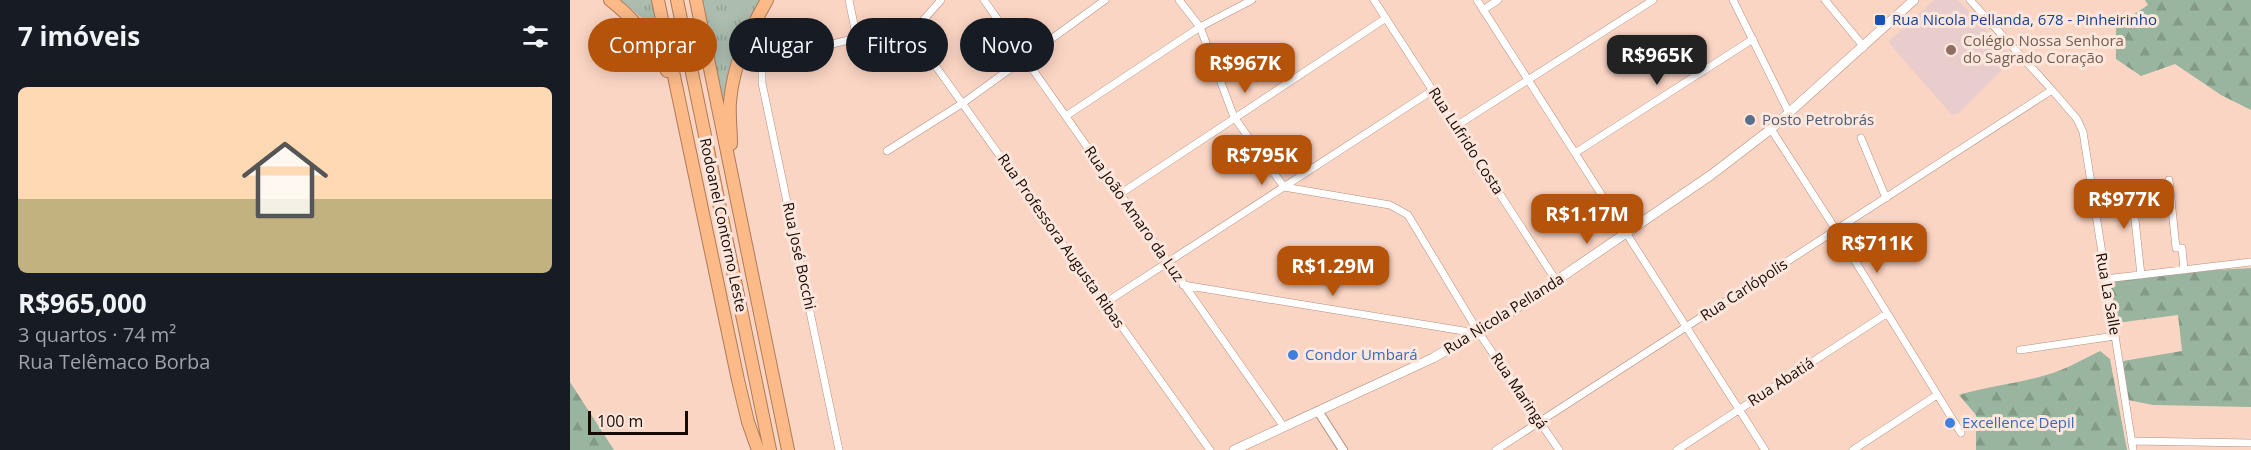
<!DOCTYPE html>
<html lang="pt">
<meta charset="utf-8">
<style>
body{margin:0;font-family:"Open Sans",sans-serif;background:#20242c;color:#f1f3f6;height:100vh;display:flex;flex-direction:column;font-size:22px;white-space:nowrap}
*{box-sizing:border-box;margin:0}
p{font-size:20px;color:#9ea1a6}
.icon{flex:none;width:33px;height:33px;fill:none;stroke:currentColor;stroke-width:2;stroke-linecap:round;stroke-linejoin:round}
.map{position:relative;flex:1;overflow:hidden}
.drawer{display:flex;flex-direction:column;background:#171b24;width:570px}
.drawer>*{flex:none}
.banner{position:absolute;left:18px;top:18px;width:570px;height:54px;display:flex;gap:12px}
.scale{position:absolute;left:18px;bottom:15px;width:100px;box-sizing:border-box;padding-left:6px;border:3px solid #170a06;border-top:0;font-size:16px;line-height:21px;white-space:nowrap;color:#170a06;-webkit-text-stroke:4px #fde6dc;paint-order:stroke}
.price{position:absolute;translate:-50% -51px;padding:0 14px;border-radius:12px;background:#b45309;color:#fff;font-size:20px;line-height:39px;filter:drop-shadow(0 2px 3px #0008)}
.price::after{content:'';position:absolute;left:50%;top:36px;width:18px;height:14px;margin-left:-9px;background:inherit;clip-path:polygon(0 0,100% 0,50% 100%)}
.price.current{background:#222;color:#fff}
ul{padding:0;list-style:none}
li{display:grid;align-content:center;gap:12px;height:318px;padding:0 18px}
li+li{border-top:2px solid #363941}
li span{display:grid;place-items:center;height:186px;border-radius:9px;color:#555}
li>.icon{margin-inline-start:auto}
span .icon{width:108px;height:108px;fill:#fffc;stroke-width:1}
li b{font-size:26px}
h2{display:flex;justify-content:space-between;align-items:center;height:72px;padding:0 18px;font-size:26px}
.pill{padding:0 21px;border-radius:27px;background:#171b24;box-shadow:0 3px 15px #0003;font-size:21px;line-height:54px}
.pill.current{background:#b45309;color:#fff}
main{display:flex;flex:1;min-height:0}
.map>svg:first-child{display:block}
</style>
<main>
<section class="drawer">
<h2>7 imóveis<svg class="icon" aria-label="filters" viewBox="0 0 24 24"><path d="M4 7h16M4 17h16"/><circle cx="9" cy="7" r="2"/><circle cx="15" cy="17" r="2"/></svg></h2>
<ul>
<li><span style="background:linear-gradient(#ffd9b3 60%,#c2b280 0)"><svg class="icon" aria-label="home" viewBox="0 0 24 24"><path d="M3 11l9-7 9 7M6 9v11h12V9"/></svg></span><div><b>R$965,000</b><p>3 quartos · 74 m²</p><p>Rua Telêmaco Borba</p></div></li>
</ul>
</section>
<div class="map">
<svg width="1681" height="450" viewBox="0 0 1681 450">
<defs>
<pattern id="grass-tufts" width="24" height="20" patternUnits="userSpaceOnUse" patternTransform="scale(1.5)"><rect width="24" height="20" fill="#acbdaf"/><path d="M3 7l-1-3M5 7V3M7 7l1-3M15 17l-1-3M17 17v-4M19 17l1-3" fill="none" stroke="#93a195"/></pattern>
<pattern id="forest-firs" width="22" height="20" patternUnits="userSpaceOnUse" patternTransform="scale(1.5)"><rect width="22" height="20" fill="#99b59f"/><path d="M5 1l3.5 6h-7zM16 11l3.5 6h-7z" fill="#839a87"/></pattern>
</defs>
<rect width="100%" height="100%" fill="#fbd5c4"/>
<!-- education -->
<path fill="#e8cdcc" d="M1364,0H1388L1444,58L1389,113L1382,115L1318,42Z"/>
<!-- grass -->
<path fill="url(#grass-tufts)" d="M51,0H83L89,33Z
M132,0H191L164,55L153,99L150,93Z"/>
<!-- forest -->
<path fill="url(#forest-firs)" d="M1575,0H1681V110L1651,95L1605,64L1571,76L1546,59V26L1578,5Z
M1681,268V407L1583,405L1558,400L1553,361L1612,351L1608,315L1546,323L1540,282L1645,270Z
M1530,351L1540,359L1557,450H1406V415L1389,395C1416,387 1442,384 1469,377C1491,372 1510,361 1530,351Z
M0,382L44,450H0Z"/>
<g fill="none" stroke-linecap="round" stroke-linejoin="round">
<defs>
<path id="minor" d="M279,0L287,39
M414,0L714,427
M609,0L630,27L664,117L714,187L820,205L838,215L909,333L989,450
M804,0L987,282
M907,0L1195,450
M1163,0L1219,113
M1255,0L1294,47
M1400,0L1482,90L1507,119L1513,132L1563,450
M913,10L928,0
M342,33L640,450
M342,33L371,0
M496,116L630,27L682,0
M886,126L1083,0
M1201,129L1266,230L1391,433
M1291,138L1316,198
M317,151L393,103L535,0
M1005,153L1183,39
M1599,180L1606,248H1612L1614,270
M1561,183L1571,275
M550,194L816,18
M1535,279L1681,262
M613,285L906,333
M535,303L863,90
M1450,350L1545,336
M1561,441L1681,443
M269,450L192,83V70L196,62C240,51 298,30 342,33
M926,450L1482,90
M1107,450L1316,314
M1283,450L1367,395"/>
<path id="tertiary" d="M748,411L773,450"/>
<path id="secondary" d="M664,450L863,358L936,315L1141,175L1201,129L1344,0"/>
<path id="motorway" d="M40,0C66,20 83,42 97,71
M88,0L168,380L178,422L188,450
M107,0L200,450
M126,0L218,450
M161,144C161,130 159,116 160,102C163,64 179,32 197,0"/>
</defs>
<!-- minor casing -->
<use href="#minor" stroke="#b28f7f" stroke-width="8"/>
<!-- tertiary casing -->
<use href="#tertiary" stroke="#b28f7f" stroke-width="10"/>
<!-- secondary casing -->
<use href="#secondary" stroke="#b28f7f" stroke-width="10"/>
<!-- motorway casing -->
<use href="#motorway" stroke="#ac7c5a" stroke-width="14"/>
<!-- minor -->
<use href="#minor" stroke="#fff" stroke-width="7"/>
<!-- tertiary -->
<use href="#tertiary" stroke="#fff" stroke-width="8"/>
<!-- secondary -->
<use href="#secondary" stroke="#fff" stroke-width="9"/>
<!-- motorway -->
<use href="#motorway" stroke="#fcba88" stroke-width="12"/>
</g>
<!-- markers -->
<rect fill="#1a4fb4" stroke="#fde6dc" stroke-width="2" x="1304" y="14" width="12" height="12" rx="3"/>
<circle fill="#8d6e63" stroke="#fde6dc" stroke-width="2" cx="1381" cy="50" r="6"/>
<circle fill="#5c6f8a" stroke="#fde6dc" stroke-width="2" cx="1180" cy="120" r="6"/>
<g fill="#3f7fe0" stroke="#fde6dc" stroke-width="2">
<circle cx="723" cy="355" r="6"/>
<circle cx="1380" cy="423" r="6"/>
</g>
<g text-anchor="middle" stroke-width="6" stroke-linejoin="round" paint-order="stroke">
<!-- transit labels -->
<g font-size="15" fill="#164399" stroke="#fde6dc" text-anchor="start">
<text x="1322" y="25">Rua Nicola Pellanda, 678 - Pinheirinho</text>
</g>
<!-- education labels -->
<g font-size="15" fill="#785e54" stroke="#fde6dc" text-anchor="start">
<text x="1393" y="46">Colégio Nossa Senhora<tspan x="1393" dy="17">do Sagrado Coração</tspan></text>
</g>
<!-- service labels -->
<g font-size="15" fill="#4e5e75" stroke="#fde6dc" text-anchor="start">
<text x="1192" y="125">Posto Petrobrás</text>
</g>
<!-- street labels -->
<g font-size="15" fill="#170a06" stroke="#fde6dc">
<text transform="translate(896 141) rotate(57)" y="5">Rua Lufrido Costa</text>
<text transform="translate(564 214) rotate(55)" y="5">Rua João Amaro da Luz</text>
<text transform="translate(153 225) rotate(78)" y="5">Rodoanel Contorno Leste</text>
<text transform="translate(491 241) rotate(55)" y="5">Rua Professora Augusta Ribas</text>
<text transform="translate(229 256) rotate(78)" y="5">Rua José Bocchi</text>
<text transform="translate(1174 290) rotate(-33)" y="5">Rua Carlópolis</text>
<text transform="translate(1538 294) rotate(80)" y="5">Rua La Salle</text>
<text transform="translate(934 314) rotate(-32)" y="5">Rua Nicola Pellanda</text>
<text transform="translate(1211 382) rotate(-33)" y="5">Rua Abatiá</text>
<text transform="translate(949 391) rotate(56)" y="5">Rua Maringá</text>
</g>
<!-- shop labels -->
<g font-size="15" fill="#366cbe" stroke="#fde6dc" text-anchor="start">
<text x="735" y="360">Condor Umbará</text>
<text x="1392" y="428">Excellence Depil</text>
</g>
</g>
</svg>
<div class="scale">100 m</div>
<b class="price current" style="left:1087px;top:86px">R$965K</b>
<b class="price" style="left:675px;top:94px">R$967K</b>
<b class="price" style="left:692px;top:186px">R$795K</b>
<b class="price" style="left:1554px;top:230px">R$977K</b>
<b class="price" style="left:1017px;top:245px">R$1.17M</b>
<b class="price" style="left:1307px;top:274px">R$711K</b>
<b class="price" style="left:763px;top:297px">R$1.29M</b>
<div class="banner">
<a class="pill current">Comprar</a>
<a class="pill">Alugar</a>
<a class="pill">Filtros</a>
<a class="pill">Novo</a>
</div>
</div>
</main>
